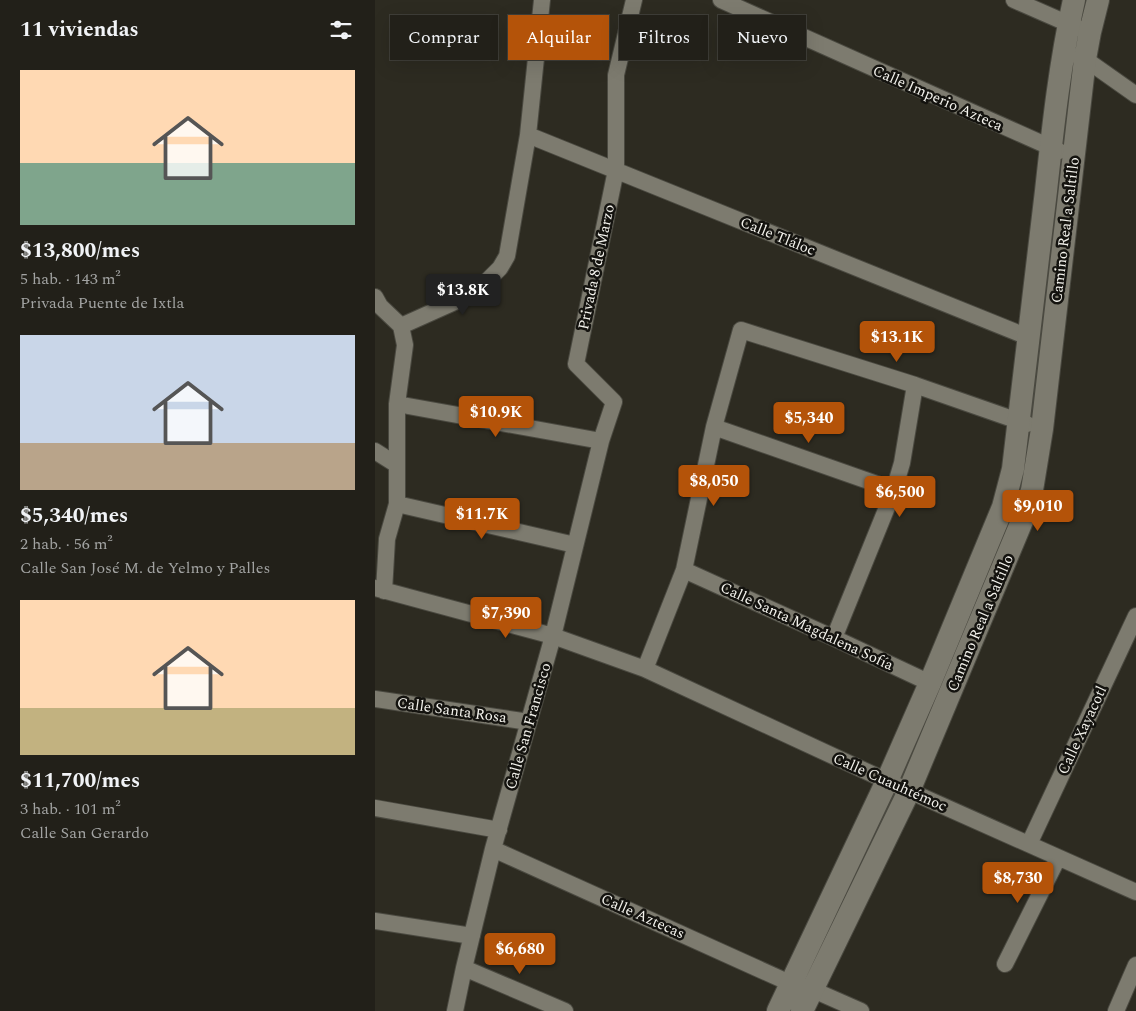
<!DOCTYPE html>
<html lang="es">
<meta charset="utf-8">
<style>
body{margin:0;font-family:Spectral,serif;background:#2e2d26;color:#f1f3f6;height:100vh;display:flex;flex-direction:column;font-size:19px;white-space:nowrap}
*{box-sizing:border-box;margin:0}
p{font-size:16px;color:#a2a3a2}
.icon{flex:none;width:28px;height:28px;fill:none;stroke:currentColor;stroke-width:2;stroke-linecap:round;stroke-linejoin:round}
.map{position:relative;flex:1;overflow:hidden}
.sheet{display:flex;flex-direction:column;background:#222019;width:375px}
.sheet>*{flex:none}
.hud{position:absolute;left:15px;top:15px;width:475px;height:45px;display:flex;gap:10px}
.price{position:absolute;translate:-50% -42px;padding:0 11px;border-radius:5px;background:#b45309;color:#fff;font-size:16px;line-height:32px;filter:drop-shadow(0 1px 2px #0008)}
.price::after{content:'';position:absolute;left:50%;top:30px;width:15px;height:11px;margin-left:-8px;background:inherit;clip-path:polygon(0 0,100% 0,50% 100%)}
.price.selected{background:#222;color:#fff}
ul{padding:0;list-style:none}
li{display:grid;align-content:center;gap:10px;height:265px;padding:0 20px}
li span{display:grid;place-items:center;height:155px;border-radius:0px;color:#555}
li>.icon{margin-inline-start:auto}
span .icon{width:90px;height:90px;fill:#fffc;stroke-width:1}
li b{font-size:21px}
h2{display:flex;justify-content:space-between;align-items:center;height:60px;padding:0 20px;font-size:21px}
.chip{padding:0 18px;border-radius:0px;background:#222019;box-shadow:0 5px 20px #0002,0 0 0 1px #3f3e38;font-size:18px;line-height:45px}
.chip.selected{background:#b45309;color:#fff}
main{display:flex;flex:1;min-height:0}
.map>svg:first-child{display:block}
</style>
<main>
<section class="sheet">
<h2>11 viviendas<svg class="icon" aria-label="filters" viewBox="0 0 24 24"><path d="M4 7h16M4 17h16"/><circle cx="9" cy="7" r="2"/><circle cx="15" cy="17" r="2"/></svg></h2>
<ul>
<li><span style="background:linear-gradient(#ffd9b3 60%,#7fa58c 0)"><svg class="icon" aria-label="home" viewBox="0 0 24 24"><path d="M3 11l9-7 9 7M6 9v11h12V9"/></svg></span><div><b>$13,800/mes</b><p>5 hab. · 143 m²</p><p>Privada Puente de Ixtla</p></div></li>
<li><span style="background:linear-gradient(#c9d6e8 70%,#b9a48a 0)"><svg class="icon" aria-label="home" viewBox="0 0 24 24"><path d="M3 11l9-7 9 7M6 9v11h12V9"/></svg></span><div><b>$5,340/mes</b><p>2 hab. · 56 m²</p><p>Calle San José M. de Yelmo y Palles</p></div></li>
<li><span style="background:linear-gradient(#ffd9b3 70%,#c2b280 0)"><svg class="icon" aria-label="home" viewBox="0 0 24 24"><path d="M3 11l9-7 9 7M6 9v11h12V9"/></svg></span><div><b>$11,700/mes</b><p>3 hab. · 101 m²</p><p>Calle San Gerardo</p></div></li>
</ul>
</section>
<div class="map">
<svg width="761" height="1011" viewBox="0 0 761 1011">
<rect width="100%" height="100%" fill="#2d2b21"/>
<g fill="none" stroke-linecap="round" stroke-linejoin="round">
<defs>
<path id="street" d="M346,0L684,151
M639,0L703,28
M703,56L710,59L761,95
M153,135L653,337
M0,297L5,306L26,326L30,345L22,404V504L12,539L9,591
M26,326L93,296L112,281L125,268L132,256L153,135L167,0
M22,404L226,441
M339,427L519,490
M0,451L22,465
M22,504L200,545
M309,570L459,638L555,683
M0,588L178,636L270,669L512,781L761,892
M459,638L519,490L527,463L540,385
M270,669L309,570L339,427L366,330L540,385L652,424
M0,699L154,722
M0,808L124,830
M654,844L761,616
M118,849L417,984
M0,921L97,936
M630,964L683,858
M89,968L190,1011
M436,989L486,1011
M80,1011L89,968L118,849L178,636L226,441L239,402L201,364L241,170V75L259,0
M741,1011L761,965"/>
<path id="secondary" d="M403,1011L512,781L555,683L628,507L638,469C649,376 660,283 671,191C678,127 685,62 699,0
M427,1011L534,791L647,521L657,490L667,429L710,59L715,32L723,0"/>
</defs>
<!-- street casing -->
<use href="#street" stroke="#4a4940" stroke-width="18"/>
<!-- secondary casing -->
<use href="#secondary" stroke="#4a4940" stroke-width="24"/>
<!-- street -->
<use href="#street" stroke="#7d7b6f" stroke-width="16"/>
<!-- secondary -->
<use href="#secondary" stroke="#7d7b6f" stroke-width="22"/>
</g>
<g text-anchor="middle" stroke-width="5" stroke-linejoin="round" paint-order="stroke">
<!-- street labels -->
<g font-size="15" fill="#f3f2ec" stroke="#14130f">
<text transform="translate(563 98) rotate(24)" y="5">Calle Imperio Azteca</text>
<text transform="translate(690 230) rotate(-83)" y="5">Camino Real a Saltillo</text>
<text transform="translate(403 236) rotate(22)" y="5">Calle Tláloc</text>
<text transform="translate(221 267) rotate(-78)" y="5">Privada 8 de Marzo</text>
<text transform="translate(605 623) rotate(-67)" y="5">Camino Real a Saltillo</text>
<text transform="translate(432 626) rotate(25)" y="5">Calle Santa Magdalena Sofía</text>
<text transform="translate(77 710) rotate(8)" y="5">Calle Santa Rosa</text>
<text transform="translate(153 726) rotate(-74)" y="5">Calle San Francisco</text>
<text transform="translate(707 730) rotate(-65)" y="5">Calle Xayacotl</text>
<text transform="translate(515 782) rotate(24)" y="5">Calle Cuauhtémoc</text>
<text transform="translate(268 916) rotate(24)" y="5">Calle Aztecas</text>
</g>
</g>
</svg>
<b class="price selected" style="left:88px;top:316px">$13.8K</b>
<b class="price" style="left:522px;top:363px">$13.1K</b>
<b class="price" style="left:121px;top:438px">$10.9K</b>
<b class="price" style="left:434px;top:444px">$5,340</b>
<b class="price" style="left:339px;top:507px">$8,050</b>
<b class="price" style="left:525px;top:518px">$6,500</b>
<b class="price" style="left:663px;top:532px">$9,010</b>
<b class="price" style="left:107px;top:540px">$11.7K</b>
<b class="price" style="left:131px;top:639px">$7,390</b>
<b class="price" style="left:643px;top:904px">$8,730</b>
<b class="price" style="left:145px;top:975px">$6,680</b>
<div class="hud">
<a class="chip">Comprar</a>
<a class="chip selected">Alquilar</a>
<a class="chip">Filtros</a>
<a class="chip">Nuevo</a>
</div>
</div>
</main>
